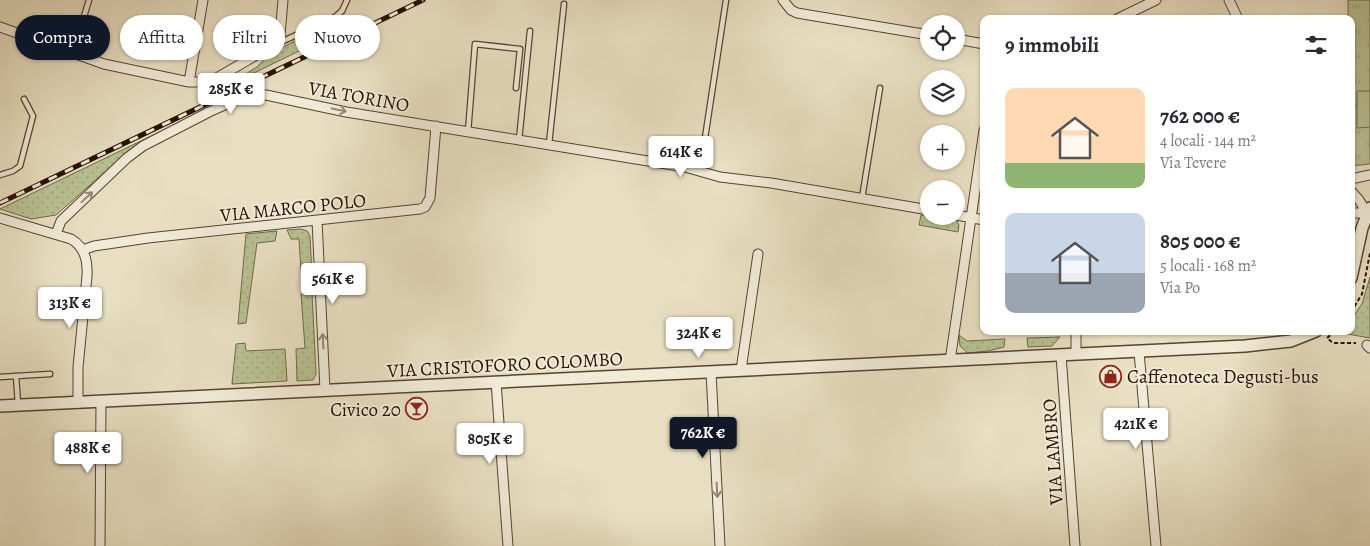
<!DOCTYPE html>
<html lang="it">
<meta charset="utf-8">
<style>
body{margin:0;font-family:Alegreya,serif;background:#f7f7f7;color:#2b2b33;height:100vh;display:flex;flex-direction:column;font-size:19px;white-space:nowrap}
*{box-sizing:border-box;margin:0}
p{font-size:16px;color:#7c7c81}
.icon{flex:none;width:28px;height:28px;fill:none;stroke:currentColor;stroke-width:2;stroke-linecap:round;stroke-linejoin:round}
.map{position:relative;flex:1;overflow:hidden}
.panel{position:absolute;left:980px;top:15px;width:375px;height:320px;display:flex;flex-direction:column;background:#fff;border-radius:10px;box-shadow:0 1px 4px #0004}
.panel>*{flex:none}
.guide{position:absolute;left:15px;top:15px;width:475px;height:45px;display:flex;gap:10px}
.controls{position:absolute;left:920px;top:15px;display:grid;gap:10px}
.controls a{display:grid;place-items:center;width:45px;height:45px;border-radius:50%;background:#fff;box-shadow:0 1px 4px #0004;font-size:25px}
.price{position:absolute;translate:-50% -42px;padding:0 11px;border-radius:5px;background:#fff;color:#222;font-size:16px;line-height:32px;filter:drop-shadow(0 1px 2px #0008)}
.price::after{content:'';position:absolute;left:50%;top:30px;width:15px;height:11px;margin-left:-8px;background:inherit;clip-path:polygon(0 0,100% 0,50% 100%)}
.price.active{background:#111827;color:#fff}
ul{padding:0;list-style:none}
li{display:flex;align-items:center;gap:15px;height:125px;padding:0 25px}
li span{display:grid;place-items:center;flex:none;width:140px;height:100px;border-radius:10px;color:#555}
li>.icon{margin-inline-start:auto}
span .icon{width:60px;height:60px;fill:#fffc;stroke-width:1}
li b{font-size:21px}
h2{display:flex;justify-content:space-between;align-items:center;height:60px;padding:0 25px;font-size:21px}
.chip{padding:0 18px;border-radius:22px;background:#fff;box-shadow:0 1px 4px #0004;font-size:18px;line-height:45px}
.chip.active{background:#111827;color:#fff}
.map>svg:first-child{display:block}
</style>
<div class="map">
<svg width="1370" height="546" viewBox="0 0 1370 546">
<defs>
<pattern id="grass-dots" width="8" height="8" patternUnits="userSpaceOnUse" patternTransform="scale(1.25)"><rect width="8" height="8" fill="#b8c192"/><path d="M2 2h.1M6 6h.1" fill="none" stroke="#9ea57c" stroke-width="1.8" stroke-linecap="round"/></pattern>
<pattern id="park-tufts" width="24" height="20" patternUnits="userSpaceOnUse" patternTransform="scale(1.25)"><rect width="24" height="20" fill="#b8c192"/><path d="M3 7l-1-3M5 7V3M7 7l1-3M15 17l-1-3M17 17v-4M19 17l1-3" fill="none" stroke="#9ea57c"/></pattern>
</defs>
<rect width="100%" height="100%" fill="#e8dfc2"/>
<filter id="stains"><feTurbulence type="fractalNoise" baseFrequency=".004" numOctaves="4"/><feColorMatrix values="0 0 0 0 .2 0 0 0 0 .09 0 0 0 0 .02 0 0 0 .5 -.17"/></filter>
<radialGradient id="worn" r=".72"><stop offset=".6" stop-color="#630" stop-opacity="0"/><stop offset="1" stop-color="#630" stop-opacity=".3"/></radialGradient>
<!-- grass -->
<path fill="url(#grass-dots)" stroke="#706949" d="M328,25L338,26L342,30L215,92L211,91L239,78L257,67L270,54L314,31Z
M261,83V89L237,95L122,157L56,215L31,219L0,209Z
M921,215L956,220L959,225L958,232L919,225Z
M301,229L307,231L310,236L312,276H305L304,271H301L299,239H291L287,230Z
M277,231L275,241L257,243L246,323L238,324L246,234Z
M1370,277V338L1342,333L1343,331H1351V320L1362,304Z
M312,293L316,374L313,380L297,381L296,349L305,348L301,294Z
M959,335L967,341L1005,339L1004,347L988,351L968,353L960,346Z
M1060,337L1052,346L1028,347L1027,338Z
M245,343L246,351L285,349L287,381L232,384L236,344Z"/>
<!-- park -->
<path fill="url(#park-tufts)" stroke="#706949" d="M1348,0H1370V164L1351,166V19H1348Z"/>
<!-- pitch -->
<path fill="#b8c192" stroke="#706949" d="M1357,91H1370V127L1357,128Z"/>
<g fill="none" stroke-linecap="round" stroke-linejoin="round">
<defs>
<path id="service" d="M279,43L335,17L342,11L347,0
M73,53L89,0
M468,132L475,44L520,49L516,88
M519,140L530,31
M549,144L564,4
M700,171L726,0
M0,175L13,171L20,166L33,116L24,99
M862,198L880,88
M16,376L18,404
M0,377L50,374"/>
<path id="minor" d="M783,0L791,10L797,13L929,35
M1229,0L1238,19
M1117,19L1156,0
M0,27L104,64L189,82L203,0
M956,39L984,44
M189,82H207L215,79L277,43L280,35L283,0
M1351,179L1370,175
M1351,191L1359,200L1367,213H1351
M956,215L984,220
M0,218L71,239C85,247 88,261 87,276L78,367V403
M317,220L325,390
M56,234L61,221L127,158L143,146L209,112L238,99L252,95H266L346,112L685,167L720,177L771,183L929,210
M83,250L94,246L148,238L420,209L425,207L430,198L436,126
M1367,345L1370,348
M1139,352L1156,546
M1076,354V331
M1061,355L1075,546
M950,361L984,130
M741,370L758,254
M711,372L720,546
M496,382L508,546
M100,546L101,401"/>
<path id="tertiary" d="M1351,278L1362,228L1370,208
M0,406L1245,346L1291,341L1316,331"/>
</defs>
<!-- service casing -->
<use href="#service" stroke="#574430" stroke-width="7"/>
<!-- minor casing -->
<use href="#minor" stroke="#574430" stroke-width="11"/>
<!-- tertiary casing -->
<use href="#tertiary" stroke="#574430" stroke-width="14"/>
<!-- path -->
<path stroke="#271100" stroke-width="2" stroke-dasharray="4 2.5" stroke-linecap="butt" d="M1351,312L1362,294L1370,253
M1335,331L1327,338L1333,343H1356"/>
<!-- service -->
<use href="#service" stroke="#f0ead7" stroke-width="4.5"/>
<!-- minor -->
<use href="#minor" stroke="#f0ead7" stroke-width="9"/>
<!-- tertiary -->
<use href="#tertiary" stroke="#f0ead7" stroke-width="11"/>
<defs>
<path id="rail" d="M0,203L423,0"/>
</defs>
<!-- rail casing -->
<use href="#rail" stroke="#271100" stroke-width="5"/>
<!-- rail -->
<use href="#rail" stroke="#f0ead7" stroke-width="3" stroke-dasharray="9" stroke-linecap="butt"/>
</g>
<!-- one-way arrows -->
<defs><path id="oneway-shaft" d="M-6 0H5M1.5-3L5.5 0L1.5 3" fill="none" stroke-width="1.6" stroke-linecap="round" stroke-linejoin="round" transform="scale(1.25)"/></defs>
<g stroke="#968876">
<use href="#oneway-shaft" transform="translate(339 110) rotate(12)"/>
<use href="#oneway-shaft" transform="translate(87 197) rotate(-43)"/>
<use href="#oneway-shaft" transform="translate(323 341) rotate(-93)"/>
<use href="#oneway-shaft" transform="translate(717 490) rotate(87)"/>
</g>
<!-- icons -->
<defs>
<symbol id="shop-ring" viewBox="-11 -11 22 22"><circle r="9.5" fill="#f0ead7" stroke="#8f2418" stroke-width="1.5"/><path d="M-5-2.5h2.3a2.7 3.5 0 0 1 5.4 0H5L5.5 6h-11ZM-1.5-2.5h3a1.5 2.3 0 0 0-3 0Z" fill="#8f2418"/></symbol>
<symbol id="bar-ring" viewBox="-11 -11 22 22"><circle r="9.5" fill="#f0ead7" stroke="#8f2418" stroke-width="1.5"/><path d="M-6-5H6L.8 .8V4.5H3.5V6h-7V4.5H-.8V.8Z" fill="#8f2418"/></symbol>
</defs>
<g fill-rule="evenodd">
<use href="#shop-ring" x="1098" y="364" width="25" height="25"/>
<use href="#bar-ring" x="404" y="396" width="25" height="25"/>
</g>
<g text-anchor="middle" stroke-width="4" stroke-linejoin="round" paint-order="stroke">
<!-- street labels -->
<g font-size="19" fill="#271100" stroke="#f0ead7">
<text transform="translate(359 96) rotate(10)" y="7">VIA TORINO</text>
<text transform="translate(293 207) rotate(-6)" y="7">VIA MARCO POLO</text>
<text transform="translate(505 364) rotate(-3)" y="7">VIA CRISTOFORO COLOMBO</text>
<text transform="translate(1052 452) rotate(-94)" y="7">VIA LAMBRO</text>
</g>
<!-- poi labels -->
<g font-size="19" fill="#271100" stroke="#f0ead7" text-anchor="start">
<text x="1127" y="383">Caffenoteca Degusti-bus</text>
<text x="401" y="416" text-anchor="end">Civico 20</text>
</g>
</g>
<rect width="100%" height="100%" filter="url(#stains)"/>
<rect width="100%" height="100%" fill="url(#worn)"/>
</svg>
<div class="controls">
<a><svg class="icon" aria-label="locate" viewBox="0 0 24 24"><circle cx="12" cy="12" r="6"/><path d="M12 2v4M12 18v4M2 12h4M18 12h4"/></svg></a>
<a><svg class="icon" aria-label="layers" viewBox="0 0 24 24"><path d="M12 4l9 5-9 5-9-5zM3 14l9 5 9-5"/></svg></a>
<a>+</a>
<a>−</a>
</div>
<b class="price" style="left:231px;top:115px">285K €</b>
<b class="price" style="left:681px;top:178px">614K €</b>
<b class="price" style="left:333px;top:305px">561K €</b>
<b class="price" style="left:70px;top:329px">313K €</b>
<b class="price" style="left:699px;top:359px">324K €</b>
<b class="price" style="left:1136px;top:450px">421K €</b>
<b class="price active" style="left:703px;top:459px">762K €</b>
<b class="price" style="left:490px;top:465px">805K €</b>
<b class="price" style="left:88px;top:474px">488K €</b>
<div class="guide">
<a class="chip active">Compra</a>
<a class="chip">Affitta</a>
<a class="chip">Filtri</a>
<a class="chip">Nuovo</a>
</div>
<section class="panel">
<h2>9 immobili<svg class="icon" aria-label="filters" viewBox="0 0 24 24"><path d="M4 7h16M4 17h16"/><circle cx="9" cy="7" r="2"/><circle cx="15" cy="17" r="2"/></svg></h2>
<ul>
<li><span style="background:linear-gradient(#ffd9b3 75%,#8fb573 0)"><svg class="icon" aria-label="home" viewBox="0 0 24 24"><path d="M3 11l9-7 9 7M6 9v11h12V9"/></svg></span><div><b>762 000 €</b><p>4 locali · 144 m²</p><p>Via Tevere</p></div></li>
<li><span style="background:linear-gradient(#c9d6e8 60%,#9aa5b1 0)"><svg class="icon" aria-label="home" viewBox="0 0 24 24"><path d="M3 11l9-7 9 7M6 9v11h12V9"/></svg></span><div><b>805 000 €</b><p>5 locali · 168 m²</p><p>Via Po</p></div></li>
</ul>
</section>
</div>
